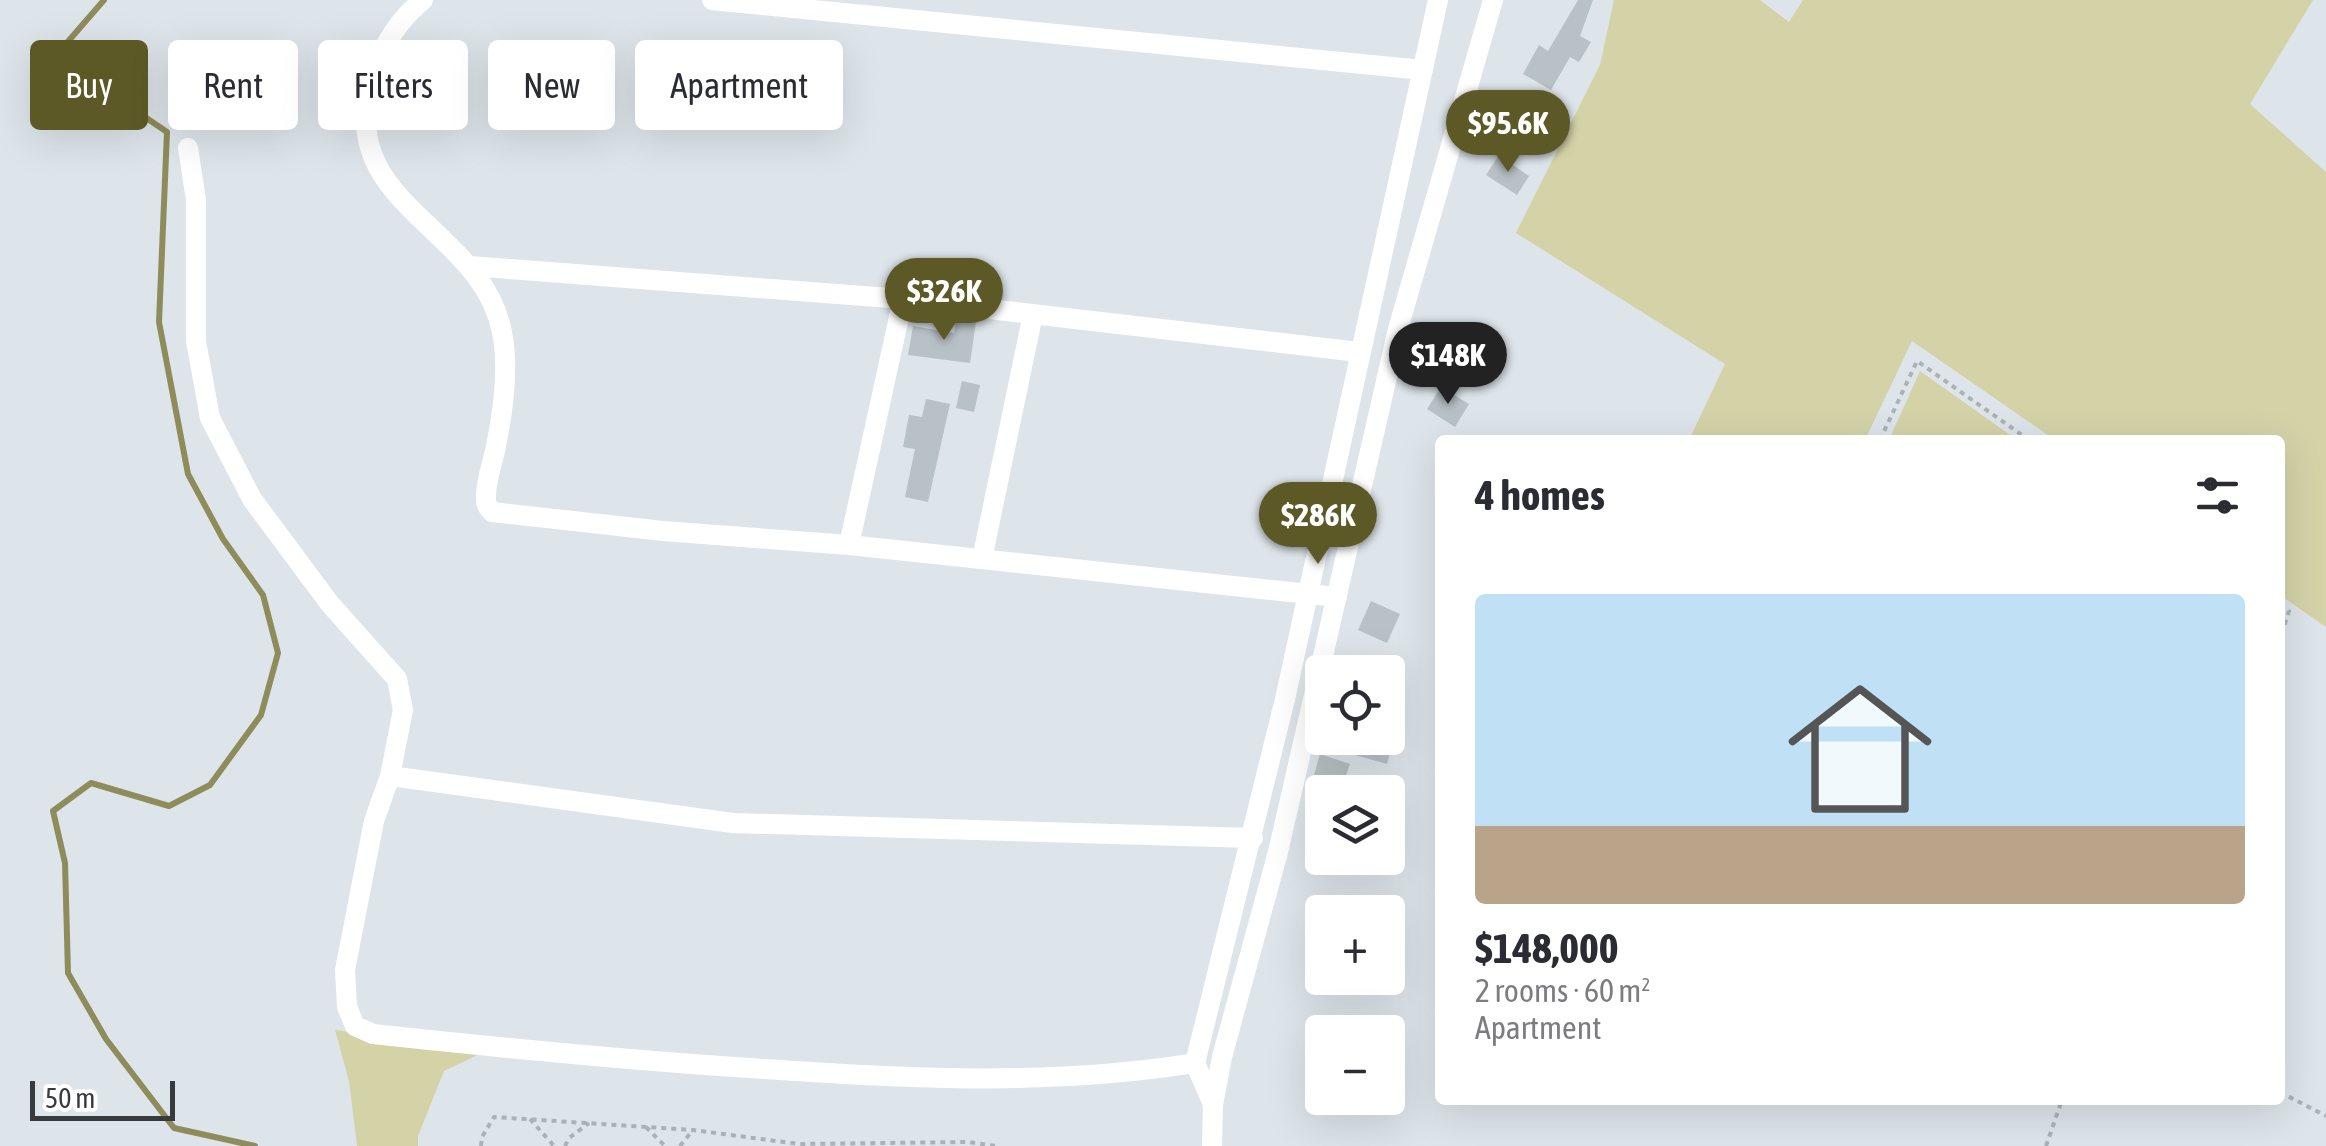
<!DOCTYPE html>
<meta charset="utf-8">
<style>
body{margin:0;font-family:"Asap Condensed",sans-serif;background:#f2f2f3;color:#2b2b33;height:100vh;display:flex;flex-direction:column;font-size:38px;white-space:nowrap}
*{box-sizing:border-box;margin:0}
p{font-size:32px;color:#7c7c81}
.icon{flex:none;width:55px;height:55px;fill:none;stroke:currentColor;stroke-width:2;stroke-linecap:round;stroke-linejoin:round}
.map{position:relative;flex:1;overflow:hidden}
.drawer{position:absolute;left:1435px;top:435px;width:850px;height:670px;display:flex;flex-direction:column;background:#fff;border-radius:10px;box-shadow:0 10px 40px #0002}
.drawer>*{flex:none}
.top-card{position:absolute;left:30px;top:40px;width:950px;height:90px;display:flex;gap:20px}
.buttons{position:absolute;left:1305px;top:655px;display:grid;gap:20px}
.buttons a{display:grid;place-items:center;width:100px;height:100px;border-radius:10px;background:#fff;box-shadow:0 10px 40px #0002;font-size:50px}
.scale{position:absolute;left:30px;bottom:25px;width:145px;box-sizing:border-box;padding-left:10px;border:5px solid #383b3d;border-top:0;font-size:28px;line-height:35px;white-space:nowrap;color:#383b3d;-webkit-text-stroke:8px #fff;paint-order:stroke}
.price{position:absolute;translate:-50% -85px;padding:0 22px;border-radius:35px;background:#5c5926;color:#fff;font-size:32px;line-height:65px;filter:drop-shadow(0 2px 5px #0008)}
.price::after{content:'';position:absolute;left:50%;top:60px;width:30px;height:22px;margin-left:-15px;background:inherit;clip-path:polygon(0 0,100% 0,50% 100%)}
.price.on{background:#222;color:#fff}
ul{padding:0;list-style:none}
li{display:grid;align-content:center;gap:20px;height:530px;padding:0 40px}
li+li{border-top:2px solid #e1e1e2}
li span{display:grid;place-items:center;height:310px;border-radius:10px;color:#555}
li>.icon{margin-inline-start:auto}
span .icon{width:180px;height:180px;fill:#fffc;stroke-width:1}
li b{font-size:42px}
h2{display:flex;justify-content:space-between;align-items:center;height:120px;padding:0 40px;font-size:42px}
.pill{padding:0 35px;border-radius:10px;background:#fff;box-shadow:0 10px 40px #0002;font-size:35px;line-height:90px}
.pill.on{background:#5c5926;color:#fff}
.map>svg:first-child{display:block}
</style>
<div class="map">
<svg width="2326" height="1146" viewBox="0 0 2326 1146">
<rect width="100%" height="100%" fill="#dde5ea"/>
<!-- green -->
<path fill="#d4d2a7" d="M1614,0H1760L1789,22L1803,0H2313L2250,104L2326,172V627L2280,595V440H2055L1912,341L1865,440H1689L1725,364L1516,233L1600,65Z
M1920,371L2017,440H1889Z
M335,1030L486,1051L444,1071L418,1136V1146H357L349,1081Z"/>
<g fill="none" stroke-linecap="round" stroke-linejoin="round">
<!-- stream -->
<path stroke="#8e8c5b" stroke-width="6" d="M104,0L65,45L57,75L79,103L142,115L167,132L159,322L188,474L223,539L263,595L278,653L261,715L210,785L169,806L91,783L53,811L65,863L68,973L106,1039L174,1128L255,1146"/>
</g>
<!-- building -->
<path fill="#b8c1c5" d="M1578,0H1593L1580,36L1591,42L1579,62L1570,57L1551,90L1523,74L1539,45L1548,51Z
M1499,155L1529,176L1517,195L1486,175Z
M956,320L976,322L970,363L908,355L913,326L954,333Z
M962,381L980,385L974,412L956,408Z
M1441,387L1469,404L1455,427L1427,409Z
M926,399L950,404L928,502L905,497L915,449L903,447L909,415L922,417Z
M1371,601L1400,614L1387,643L1358,630Z
M1353,738H1394L1387,764L1348,753Z
M1320,754L1350,764L1343,784L1314,775Z"/>
<g fill="none" stroke-linecap="round" stroke-linejoin="round">
<!-- path -->
<path stroke="#abb2b6" stroke-width="4" stroke-dasharray="5 5" stroke-linecap="butt" d="M1880,440L1917,361L2029,440
M2280,605L2289,611L2280,639
M2280,1092L2326,1116
M530,1119L554,1146
M646,1127L665,1146
M481,1146L482,1137L494,1117L693,1130L799,1144L969,1142L996,1146
M565,1146L569,1138L589,1123
M680,1146L693,1130
M2046,1146L2062,1100"/>
<!-- minor -->
<path stroke="#fff" stroke-width="20" d="M423,0C397,21 380,50 371,82C336,206 482,227 502,332C509,367 503,412 496,446C493,462 485,483 486,499C486,506 488,507 492,512L663,531L849,545L1337,597
M712,0L1423,70
M188,148L196,200V341L210,418L252,499L330,604L397,679L403,710L390,776L374,821L345,970L347,1007L355,1026L373,1034C503,1048 634,1061 765,1069C909,1079 1052,1086 1195,1063
M470,266L903,299L1359,352
M849,545L903,299
M982,559L1033,314
M390,776L733,823L1253,838
M1212,1102L1195,1063L1285,699L1438,0
M1212,1146L1213,1105L1222,1057L1278,852L1398,329L1493,0"/>
</g>
</svg>
<div class="buttons">
<a><svg class="icon" aria-label="locate" viewBox="0 0 24 24"><circle cx="12" cy="12" r="6"/><path d="M12 2v4M12 18v4M2 12h4M18 12h4"/></svg></a>
<a><svg class="icon" aria-label="layers" viewBox="0 0 24 24"><path d="M12 4l9 5-9 5-9-5zM3 14l9 5 9-5"/></svg></a>
<a>+</a>
<a>−</a>
</div>
<div class="scale">50 m</div>
<b class="price" style="left:1508px;top:175px">$95.6K</b>
<b class="price" style="left:944px;top:343px">$326K</b>
<b class="price on" style="left:1448px;top:407px">$148K</b>
<b class="price" style="left:1318px;top:567px">$286K</b>
<div class="top-card">
<a class="pill on">Buy</a>
<a class="pill">Rent</a>
<a class="pill">Filters</a>
<a class="pill">New</a>
<a class="pill">Apartment</a>
</div>
<section class="drawer">
<h2>4 homes<svg class="icon" aria-label="filters" viewBox="0 0 24 24"><path d="M4 7h16M4 17h16"/><circle cx="9" cy="7" r="2"/><circle cx="15" cy="17" r="2"/></svg></h2>
<ul>
<li><span style="background:linear-gradient(#bfe0f5 75%,#b9a48a 0)"><svg class="icon" aria-label="home" viewBox="0 0 24 24"><path d="M3 11l9-7 9 7M6 9v11h12V9"/></svg></span><div><b>$148,000</b><p>2 rooms · 60 m²</p><p>Apartment</p></div></li>
</ul>
</section>
</div>
